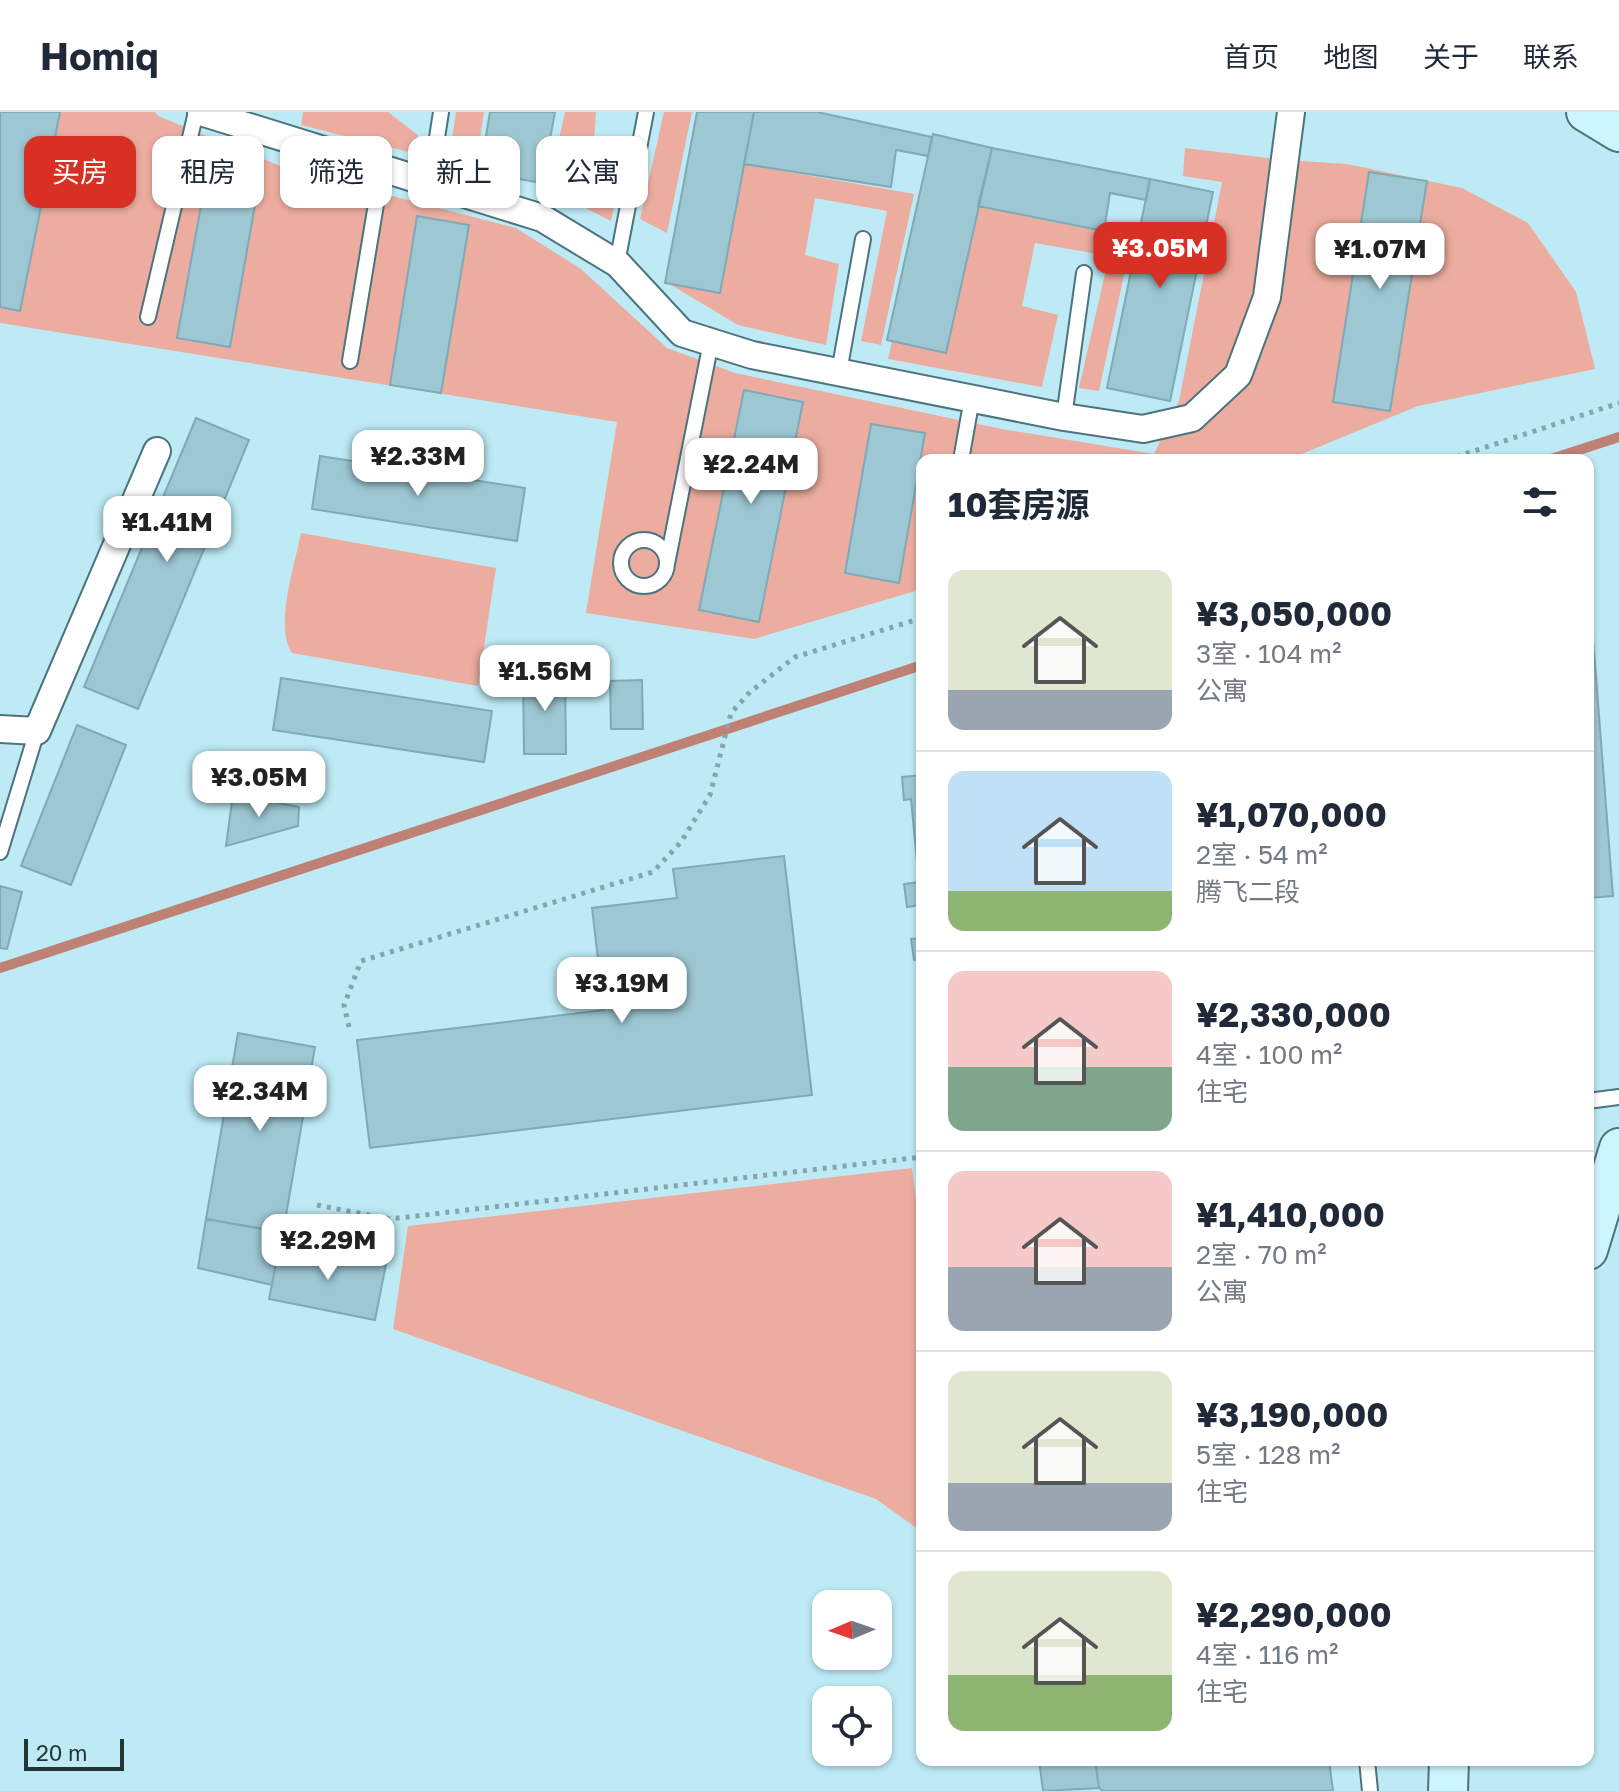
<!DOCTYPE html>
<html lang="zh">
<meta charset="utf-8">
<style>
body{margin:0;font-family:"Golos Text","Noto Sans SC",sans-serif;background:#f6f6f7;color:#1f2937;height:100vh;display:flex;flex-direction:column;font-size:30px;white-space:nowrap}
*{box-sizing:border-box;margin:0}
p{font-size:26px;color:#747a83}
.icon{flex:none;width:44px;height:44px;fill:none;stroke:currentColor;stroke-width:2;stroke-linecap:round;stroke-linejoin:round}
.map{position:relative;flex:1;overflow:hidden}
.details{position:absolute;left:916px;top:342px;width:678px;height:1312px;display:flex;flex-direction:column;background:#fff;border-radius:16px;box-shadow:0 2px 6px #0004}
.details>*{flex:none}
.hud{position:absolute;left:24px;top:24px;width:760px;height:72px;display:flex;gap:16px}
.needle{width:52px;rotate:268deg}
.controls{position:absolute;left:812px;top:1478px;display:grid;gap:16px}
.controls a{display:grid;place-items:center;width:80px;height:80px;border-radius:16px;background:#fff;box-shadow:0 2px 6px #0004;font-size:40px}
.scale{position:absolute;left:24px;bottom:20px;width:100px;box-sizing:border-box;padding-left:8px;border:4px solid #233438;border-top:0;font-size:22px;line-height:28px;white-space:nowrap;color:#233438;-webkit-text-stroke:6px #beeaf5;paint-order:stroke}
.price{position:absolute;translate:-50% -68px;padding:0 18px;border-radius:16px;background:#fff;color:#222;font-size:26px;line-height:52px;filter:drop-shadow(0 2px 4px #0008)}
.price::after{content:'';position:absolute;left:50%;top:48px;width:24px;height:18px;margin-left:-12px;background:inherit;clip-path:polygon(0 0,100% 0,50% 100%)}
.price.selected{background:#d93025;color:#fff}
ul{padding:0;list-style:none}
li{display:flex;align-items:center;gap:24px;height:200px;padding:0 32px}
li+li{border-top:2px solid #e0e1e3}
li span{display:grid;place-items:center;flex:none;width:224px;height:160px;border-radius:16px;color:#555}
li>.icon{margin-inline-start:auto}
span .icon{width:96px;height:96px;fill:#fffc;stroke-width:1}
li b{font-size:34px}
h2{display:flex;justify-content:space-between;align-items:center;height:96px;padding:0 32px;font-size:34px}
.tag{padding:0 28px;border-radius:16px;background:#fff;box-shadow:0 2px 6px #0004;font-size:28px;line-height:72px}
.tag.selected{background:#d93025;color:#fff}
header{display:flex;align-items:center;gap:48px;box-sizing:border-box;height:112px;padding:0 40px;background:#fff;border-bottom:2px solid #e0e1e3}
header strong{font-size:38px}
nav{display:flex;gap:44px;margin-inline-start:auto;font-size:28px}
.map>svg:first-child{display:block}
</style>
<header>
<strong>Homiq</strong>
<nav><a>首页</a><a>地图</a><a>关于</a><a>联系</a></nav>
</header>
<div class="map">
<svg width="1619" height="1679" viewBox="0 0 1619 1679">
<rect width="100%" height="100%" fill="#beeaf5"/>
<!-- green -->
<path fill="#ecada0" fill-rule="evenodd" d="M60,0H155L158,4L285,56L516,116L581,157L667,236L735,261L1002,317L1154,342L1179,289L1222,70L1183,64L1185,36L1285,48L1347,52L1462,76L1528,111L1576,180L1595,257L1418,294L1287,348H922V477L754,527L586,501L617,310L0,211V195ZM209,44L261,53L229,235L177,226ZM743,279L803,291L759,509L700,497ZM871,312L924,321L898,471L845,461Z
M303,0H388L418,23L413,41L301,13Z
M456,0H484L476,52L449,47Z
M565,0H596L594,27L627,32L611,109L548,77Z
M664,0H692L667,121L640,107Z
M744,52L914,82L881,233L861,229L887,99L815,86L805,143L839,152L826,233L738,213L668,171Z
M978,94L1132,126L1099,279L1079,276L1109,144L1035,131L1022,194L1058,203L1042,275L888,247L892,229L946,241Z
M301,421L496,456L478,574L292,541C274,515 295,452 301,421Z
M912,1056L922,1135V1420L876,1387L393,1217L408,1114Z"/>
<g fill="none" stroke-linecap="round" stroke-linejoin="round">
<!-- stream -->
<path stroke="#c08175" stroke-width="10" d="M1548,348L1619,325
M0,856L922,553"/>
</g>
<!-- building -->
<path fill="#9dc7d2" stroke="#7fa9b4" stroke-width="2" d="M0,0H60L20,199L0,195Z
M490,0H555L542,71L480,60Z
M697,0H754L720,181L665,171Z
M754,0H817L932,25L928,44L896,38L891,75L744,52Z
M933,22L992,36L946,241L887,228Z
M992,36L1150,67L1146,88L1110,81L1104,119L978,94Z
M210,44L262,53L230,235L177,226Z
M1369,60L1427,69L1390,299L1333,290Z
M1150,67L1213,80L1170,289L1107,276Z
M417,104L469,113L441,281L390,273Z
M744,278L803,290L759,510L699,498Z
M196,306L249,328L138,597L84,575Z
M871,312L925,321L899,471L845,461Z
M320,344L525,376L517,429L312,397Z
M1588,462L1613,784L1588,786Z
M565,559L566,642H524L523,560Z
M281,566L492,599L484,650L273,618Z
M642,568L643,617H611L610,569Z
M77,613L126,633L71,773L21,754Z
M922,663V799L921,793L907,795L904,772L919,770L911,687L904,688L902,665Z
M233,682L299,695L298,714L226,734Z
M784,744L812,983L370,1036L357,928L604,898L592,796L677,786L673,757Z
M0,774L22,780L7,837L0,836Z
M922,826V847L914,848L911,827Z
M238,921L315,935L283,1121L206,1107Z
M206,1107L282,1120L272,1173L198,1156Z
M280,1131L386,1152L375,1208L269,1187Z
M1039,1648H1095L1099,1676L1043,1679Z
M1095,1648H1329L1333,1679H1103L1099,1676Z"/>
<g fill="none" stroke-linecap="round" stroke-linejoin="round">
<defs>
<path id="lane" d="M430,71L441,0
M617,151L646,0
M148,205L196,0
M350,249L382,56
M839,260L863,127
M1064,305L1084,161
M961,348L972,286
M621 451a23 23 0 1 1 46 0a23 23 0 1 1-46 0Z
M667,452L711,230
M0,740L37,619
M1588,989L1619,985
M1367,1648L1370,1679"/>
<path id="street" d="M201,0L542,106L618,152L682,221L752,243L1064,305L1143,317L1192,306L1238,263L1267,185L1291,0
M0,617L37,619L157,339"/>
<path id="secondary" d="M1586,0L1619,20
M1588,1138L1619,1036
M1448,1679L1449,1648"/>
</defs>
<!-- lane casing -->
<use href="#lane" stroke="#4c747e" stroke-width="18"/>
<!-- street casing -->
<use href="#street" stroke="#4c747e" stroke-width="30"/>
<!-- secondary casing -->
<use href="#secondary" stroke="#4c747e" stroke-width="42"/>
<!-- path -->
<path stroke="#83a5ad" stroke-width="5" stroke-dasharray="4 6" stroke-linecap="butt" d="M1447,348L1619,291
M349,915L344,893L361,849L653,760L681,730L710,683L731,601L750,580L795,545L922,506
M317,1093L390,1107L922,1045"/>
<!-- lane -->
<use href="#lane" stroke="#fff" stroke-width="14"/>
<!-- street -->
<use href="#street" stroke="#fff" stroke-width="26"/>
<!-- secondary -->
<use href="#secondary" stroke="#ccf5fe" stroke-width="38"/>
</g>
</svg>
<div class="controls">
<a><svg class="needle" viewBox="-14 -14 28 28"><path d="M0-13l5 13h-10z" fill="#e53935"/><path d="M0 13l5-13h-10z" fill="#747a83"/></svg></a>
<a><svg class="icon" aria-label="locate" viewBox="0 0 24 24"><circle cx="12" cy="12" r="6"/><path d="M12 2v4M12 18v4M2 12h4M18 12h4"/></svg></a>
</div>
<div class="scale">20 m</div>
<b class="price selected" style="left:1160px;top:178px">¥3.05M</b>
<b class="price" style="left:1380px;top:179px">¥1.07M</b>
<b class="price" style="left:418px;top:386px">¥2.33M</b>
<b class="price" style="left:751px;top:394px">¥2.24M</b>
<b class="price" style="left:167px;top:452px">¥1.41M</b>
<b class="price" style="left:545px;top:601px">¥1.56M</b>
<b class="price" style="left:259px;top:707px">¥3.05M</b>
<b class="price" style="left:622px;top:913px">¥3.19M</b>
<b class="price" style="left:260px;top:1021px">¥2.34M</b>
<b class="price" style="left:328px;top:1170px">¥2.29M</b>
<div class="hud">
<a class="tag selected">买房</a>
<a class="tag">租房</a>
<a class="tag">筛选</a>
<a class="tag">新上</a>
<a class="tag">公寓</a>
</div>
<section class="details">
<h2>10套房源<svg class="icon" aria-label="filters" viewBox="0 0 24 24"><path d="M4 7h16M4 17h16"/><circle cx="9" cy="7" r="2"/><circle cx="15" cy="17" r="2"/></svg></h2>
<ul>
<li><span style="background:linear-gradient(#dfe7d0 75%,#9aa5b1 0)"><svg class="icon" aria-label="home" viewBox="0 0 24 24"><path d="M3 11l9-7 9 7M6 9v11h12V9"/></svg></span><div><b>¥3,050,000</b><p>3室 · 104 m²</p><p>公寓</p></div></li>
<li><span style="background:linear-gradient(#bfe0f5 75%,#8fb573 0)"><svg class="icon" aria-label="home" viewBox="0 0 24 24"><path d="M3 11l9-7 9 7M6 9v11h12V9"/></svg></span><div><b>¥1,070,000</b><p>2室 · 54 m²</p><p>腾飞二段</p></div></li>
<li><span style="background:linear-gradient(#f6c9c9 60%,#7fa58c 0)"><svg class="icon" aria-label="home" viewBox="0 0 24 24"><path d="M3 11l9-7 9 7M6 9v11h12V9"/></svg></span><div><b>¥2,330,000</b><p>4室 · 100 m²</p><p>住宅</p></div></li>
<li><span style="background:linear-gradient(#f6c9c9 60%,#9aa5b1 0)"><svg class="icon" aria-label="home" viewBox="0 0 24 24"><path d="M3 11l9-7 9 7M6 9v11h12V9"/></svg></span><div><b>¥1,410,000</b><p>2室 · 70 m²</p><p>公寓</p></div></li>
<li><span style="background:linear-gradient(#dfe7d0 70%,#9aa5b1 0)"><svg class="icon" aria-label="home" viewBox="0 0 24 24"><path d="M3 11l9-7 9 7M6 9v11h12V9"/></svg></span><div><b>¥3,190,000</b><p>5室 · 128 m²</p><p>住宅</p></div></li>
<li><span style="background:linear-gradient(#dfe7d0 65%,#8fb573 0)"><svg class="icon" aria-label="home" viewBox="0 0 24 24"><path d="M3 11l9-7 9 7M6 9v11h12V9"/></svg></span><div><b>¥2,290,000</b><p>4室 · 116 m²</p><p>住宅</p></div></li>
</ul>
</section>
</div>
